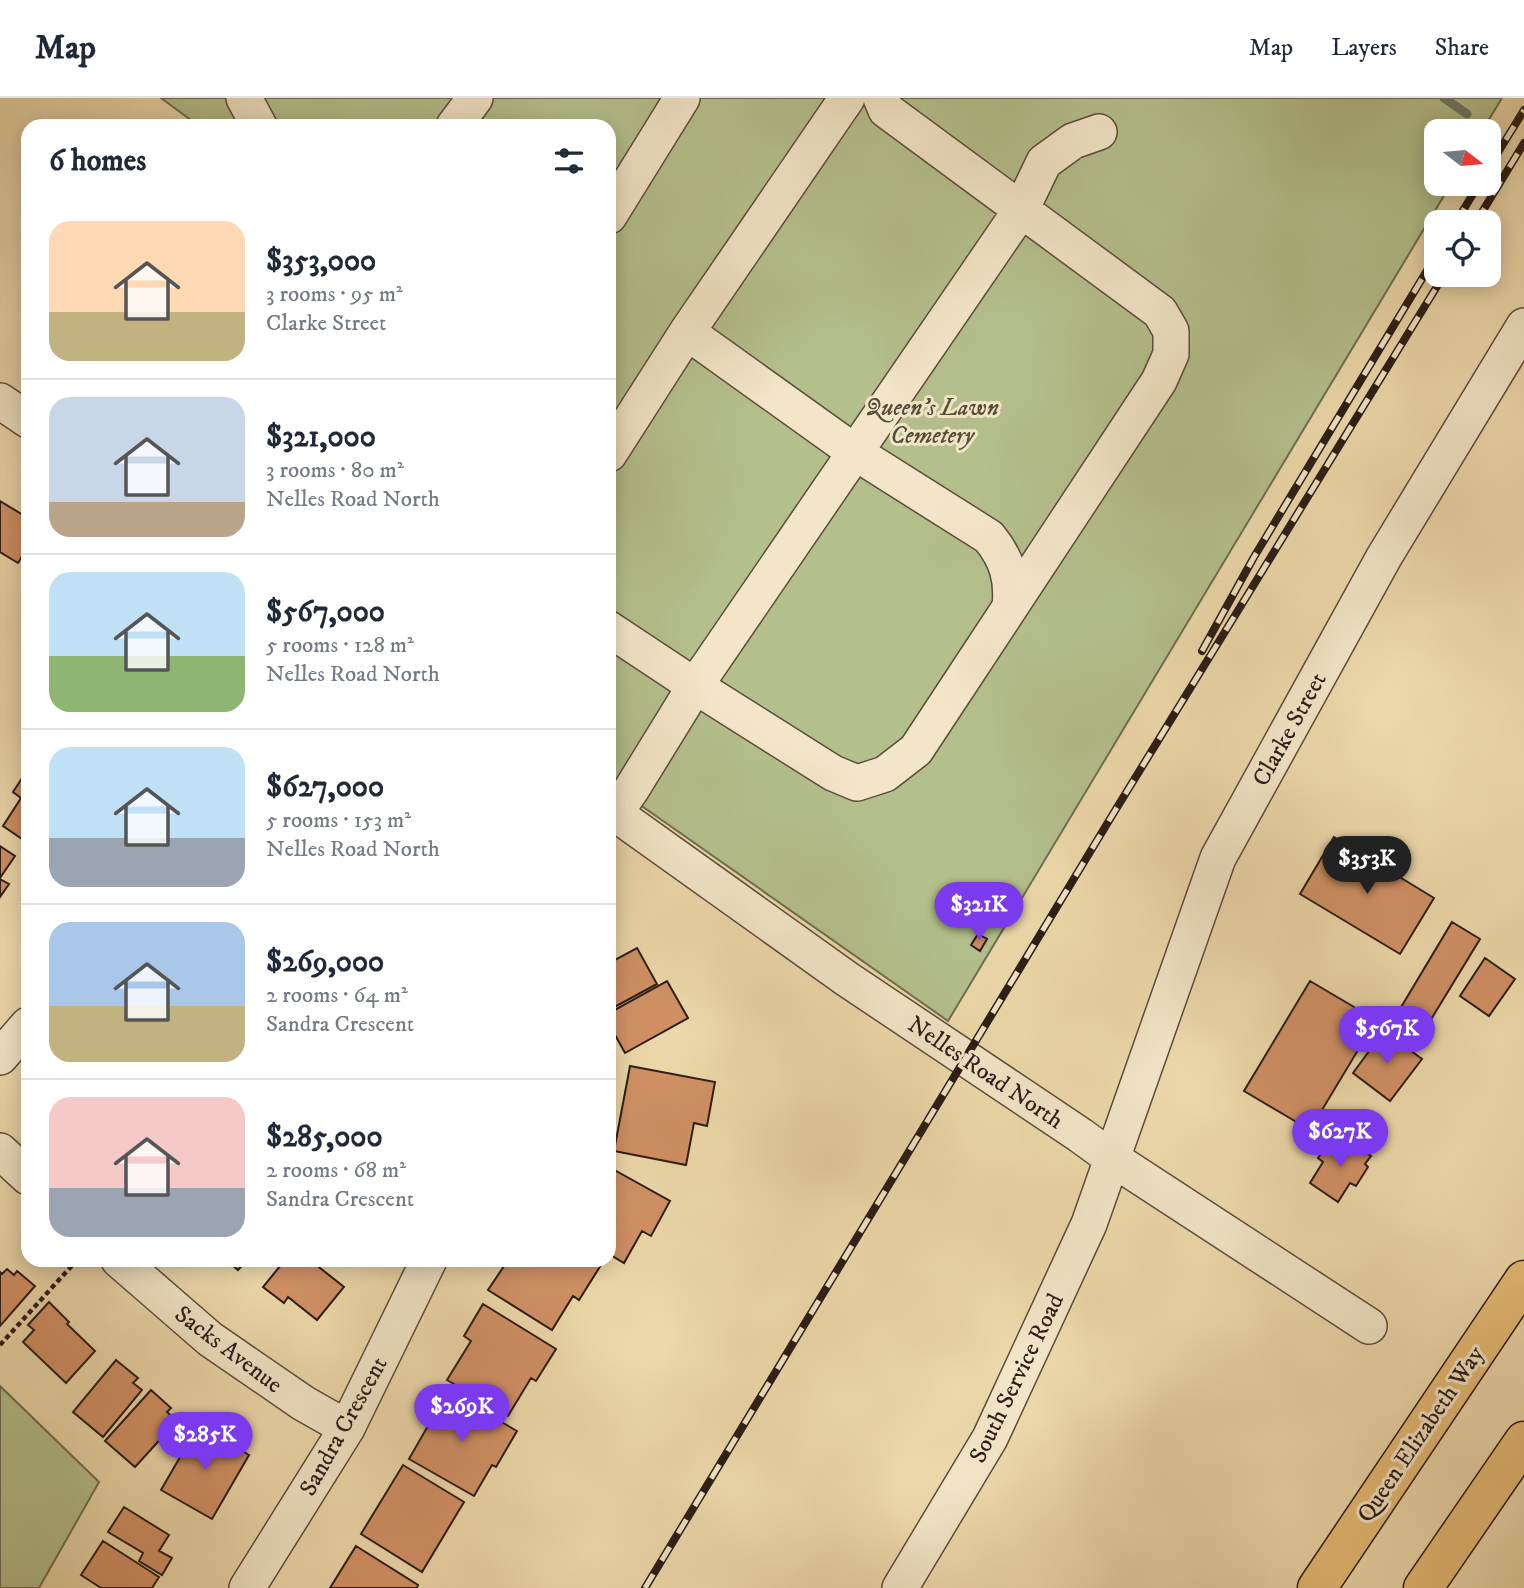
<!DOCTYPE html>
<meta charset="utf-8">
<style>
body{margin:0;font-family:"IM FELL DW Pica",serif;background:#f2f2f3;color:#1f2937;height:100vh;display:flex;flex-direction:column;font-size:26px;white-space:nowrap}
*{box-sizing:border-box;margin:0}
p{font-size:23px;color:#747a83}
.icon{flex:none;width:38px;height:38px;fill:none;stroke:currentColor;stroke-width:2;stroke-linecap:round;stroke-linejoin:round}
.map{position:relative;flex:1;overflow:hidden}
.sheet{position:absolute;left:21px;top:21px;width:595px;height:1148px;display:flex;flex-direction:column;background:#fff;border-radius:21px;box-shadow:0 4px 18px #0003}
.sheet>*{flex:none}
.needle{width:46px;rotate:106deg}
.tools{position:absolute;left:1424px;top:21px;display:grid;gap:14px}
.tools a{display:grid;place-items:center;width:77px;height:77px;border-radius:14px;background:#fff;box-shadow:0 4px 18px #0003;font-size:35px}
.price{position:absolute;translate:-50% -60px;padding:0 16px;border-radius:24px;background:#7c3aed;color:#fff;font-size:23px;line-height:46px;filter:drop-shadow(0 2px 4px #0008)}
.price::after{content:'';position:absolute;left:50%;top:42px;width:21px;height:16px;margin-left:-10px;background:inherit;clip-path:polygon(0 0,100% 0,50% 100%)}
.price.active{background:#222;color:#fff}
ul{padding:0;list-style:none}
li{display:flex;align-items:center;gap:21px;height:175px;padding:0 28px}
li+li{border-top:2px solid #e0e1e3}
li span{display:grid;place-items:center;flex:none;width:196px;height:140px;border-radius:21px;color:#555}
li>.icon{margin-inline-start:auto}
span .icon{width:84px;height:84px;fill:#fffc;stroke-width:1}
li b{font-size:30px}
h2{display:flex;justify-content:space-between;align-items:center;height:84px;padding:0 28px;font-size:30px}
header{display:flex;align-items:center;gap:42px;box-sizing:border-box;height:98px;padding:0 35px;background:#fff;border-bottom:2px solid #e0e1e3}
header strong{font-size:33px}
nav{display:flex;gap:38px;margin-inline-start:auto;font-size:24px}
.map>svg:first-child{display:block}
</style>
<header>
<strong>Map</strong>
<nav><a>Map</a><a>Layers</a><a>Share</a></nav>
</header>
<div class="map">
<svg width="1524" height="1490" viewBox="0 0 1524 1490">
<rect width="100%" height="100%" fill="#edd9ab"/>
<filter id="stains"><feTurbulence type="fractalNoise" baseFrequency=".00286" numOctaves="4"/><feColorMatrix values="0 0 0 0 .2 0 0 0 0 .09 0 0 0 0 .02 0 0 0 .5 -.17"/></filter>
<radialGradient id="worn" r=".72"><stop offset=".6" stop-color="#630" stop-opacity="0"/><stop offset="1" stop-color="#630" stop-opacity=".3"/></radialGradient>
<!-- green -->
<path fill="#b4c08c" stroke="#706e51" stroke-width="2" d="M161,0H1502L1482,33H1437V86H1451L948,923L609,685V28H199Z
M0,1288L99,1384L39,1490H0Z"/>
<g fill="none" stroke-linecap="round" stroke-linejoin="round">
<!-- stream -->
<path stroke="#6d7b6d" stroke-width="9" d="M1444,0L1467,16"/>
</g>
<!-- building -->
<path fill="#d19165" stroke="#2b1c16" stroke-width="2" d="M0,403L28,420V449L18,465L0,454Z
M28,671V745L3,728L21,700L13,694Z
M1334,739L1434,800L1400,856L1300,796Z
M0,748L15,758L0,780Z
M0,781L9,786L0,799Z
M1452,824L1480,841L1427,928L1400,911Z
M978,836L987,841L980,853L971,847Z
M637,850L657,886L609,912V865Z
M1485,860L1515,881L1489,918L1460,898Z
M667,883L688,920L625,955L609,926V915Z
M1310,883L1376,922L1310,1032L1244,993Z
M1384,933L1422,961L1390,1003L1353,975Z
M630,968L715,984L707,1028L694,1025L686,1067L614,1053Z
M1332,1040L1351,1052L1355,1047L1371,1058L1365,1066L1368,1069L1356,1088L1350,1085L1338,1104L1310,1085L1323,1064L1318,1060Z
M609,1069L670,1103L651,1138L642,1133L624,1165L609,1156Z
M226,1162H247L238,1172Z
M285,1162H310L344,1189L317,1222L288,1199L284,1205L263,1189Z
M508,1162H594L601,1167L579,1202L573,1198L552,1232L488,1192Z
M7,1171L14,1177L17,1173L35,1188L0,1228V1174L2,1176Z
M49,1204L69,1224L67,1226L95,1253L66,1285L23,1244L34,1232L28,1227Z
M483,1206L556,1251L536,1283L531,1280L508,1318L447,1282L471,1243L464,1238Z
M116,1262L138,1280L133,1285L142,1292L103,1339L73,1314Z
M151,1292L171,1310L167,1314L177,1323L135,1369L105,1343Z
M448,1293L517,1333L496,1369L492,1367L474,1398L409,1361Z
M198,1328L249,1357L212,1421L161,1392Z
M403,1367L464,1404L422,1474L361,1436Z
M124,1409L169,1437L159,1453L172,1460L162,1477L139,1463L143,1455L108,1434Z
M103,1443L159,1479L152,1490H101L81,1477Z
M356,1448L418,1487L417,1490H330Z"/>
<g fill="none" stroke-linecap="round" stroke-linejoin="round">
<defs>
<path id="minor" d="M244,0L259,28
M454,28L475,0
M609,118L682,0
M687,234L856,355L989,439C1007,461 1013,481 1010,509
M0,303L28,322
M609,356L687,234L847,0
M609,531L695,588L833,675L857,685L885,676L916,652L1159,283L1171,256V233L1160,214L886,12L881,0
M609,711L847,881L1080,1037L1113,1061L1369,1228
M615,715L631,692L695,588L1021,112L1044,64L1073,43L1099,34
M0,959L28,927
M0,1053L28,1079
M119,1162L210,1241L303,1305L347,1330
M247,1490L347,1330L429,1162
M900,1490L990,1340L1089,1126L1218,760L1384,459L1524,228"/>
<path id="highway" d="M1317,1490L1524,1182
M1423,1490L1524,1343"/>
</defs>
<!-- minor casing -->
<use href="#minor" stroke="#5c4b3b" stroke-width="38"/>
<!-- highway casing -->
<use href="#highway" stroke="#2b1c16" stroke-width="41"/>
<!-- path -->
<path stroke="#2b1c16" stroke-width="4.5" stroke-dasharray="5 3.5" stroke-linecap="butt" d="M0,1247L77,1162"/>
<!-- minor -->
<use href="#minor" stroke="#f3e6c8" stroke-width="35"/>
<!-- highway -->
<use href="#highway" stroke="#e6bc76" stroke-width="38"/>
<defs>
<path id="rail" d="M1489,69L1524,12
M1456,124L1479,86
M1476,124L1524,45
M1202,553L1254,459L1437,156
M645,1490L1113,716L1444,177"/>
</defs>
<!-- rail casing -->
<use href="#rail" stroke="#2b1c16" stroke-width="8"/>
<!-- rail -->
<use href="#rail" stroke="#f3e6c8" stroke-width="5" stroke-dasharray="16" stroke-linecap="butt"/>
</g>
<g text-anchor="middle" stroke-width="6" stroke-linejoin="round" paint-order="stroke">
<!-- park labels -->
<g font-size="24" font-style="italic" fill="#544d39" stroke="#f3e6c8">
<text x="932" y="317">Queen's Lawn<tspan x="932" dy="28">Cemetery</tspan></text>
</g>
<!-- street labels -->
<g font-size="24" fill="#2b1c16" stroke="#f3e6c8">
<text transform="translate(1289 631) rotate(-61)" y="8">Clarke Street</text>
<text transform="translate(986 974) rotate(34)" y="8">Nelles Road North</text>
<text transform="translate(229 1251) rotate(37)" y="8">Sacks Avenue</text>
<text transform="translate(1016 1280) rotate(-64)" y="8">South Service Road</text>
<text transform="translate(343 1328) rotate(-61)" y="8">Sandra Crescent</text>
<text transform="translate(1420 1336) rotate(-56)" y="8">Queen Elizabeth Way</text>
</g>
</g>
<rect width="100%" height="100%" filter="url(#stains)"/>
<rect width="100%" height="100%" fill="url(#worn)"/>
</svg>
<div class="tools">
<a><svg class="needle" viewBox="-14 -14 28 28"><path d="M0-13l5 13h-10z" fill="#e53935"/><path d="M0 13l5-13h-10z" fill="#747a83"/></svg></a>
<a><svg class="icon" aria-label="locate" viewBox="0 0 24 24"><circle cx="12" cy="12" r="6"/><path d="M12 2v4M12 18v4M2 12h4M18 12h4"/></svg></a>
</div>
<b class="price active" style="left:1367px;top:798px">$353K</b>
<b class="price" style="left:979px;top:844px">$321K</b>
<b class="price" style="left:1387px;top:968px">$567K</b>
<b class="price" style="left:1340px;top:1071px">$627K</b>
<b class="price" style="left:462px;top:1346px">$269K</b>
<b class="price" style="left:205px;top:1374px">$285K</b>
<section class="sheet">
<h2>6 homes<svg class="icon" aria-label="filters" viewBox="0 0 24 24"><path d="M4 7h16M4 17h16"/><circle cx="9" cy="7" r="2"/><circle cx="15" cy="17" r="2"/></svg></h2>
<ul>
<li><span style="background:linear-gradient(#ffd9b3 65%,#c2b280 0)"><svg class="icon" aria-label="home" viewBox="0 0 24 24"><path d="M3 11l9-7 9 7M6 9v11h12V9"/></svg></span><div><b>$353,000</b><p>3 rooms · 95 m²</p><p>Clarke Street</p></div></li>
<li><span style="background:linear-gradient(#c9d6e8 75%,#b9a48a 0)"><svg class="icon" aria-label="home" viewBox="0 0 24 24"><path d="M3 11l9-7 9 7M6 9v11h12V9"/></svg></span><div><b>$321,000</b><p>3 rooms · 80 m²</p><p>Nelles Road North</p></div></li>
<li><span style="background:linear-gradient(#bfe0f5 60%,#8fb573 0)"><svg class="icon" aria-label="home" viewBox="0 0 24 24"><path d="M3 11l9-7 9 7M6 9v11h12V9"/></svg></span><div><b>$567,000</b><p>5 rooms · 128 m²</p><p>Nelles Road North</p></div></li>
<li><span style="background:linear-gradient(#bfe0f5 65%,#9aa5b1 0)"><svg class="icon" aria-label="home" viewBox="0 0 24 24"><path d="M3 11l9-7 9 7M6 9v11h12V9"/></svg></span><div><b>$627,000</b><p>5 rooms · 153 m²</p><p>Nelles Road North</p></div></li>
<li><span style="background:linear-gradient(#a9c7e8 60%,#c2b280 0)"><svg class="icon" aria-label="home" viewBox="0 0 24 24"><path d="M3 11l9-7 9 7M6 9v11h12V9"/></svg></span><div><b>$269,000</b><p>2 rooms · 64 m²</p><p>Sandra Crescent</p></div></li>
<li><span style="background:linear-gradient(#f6c9c9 65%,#9aa5b1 0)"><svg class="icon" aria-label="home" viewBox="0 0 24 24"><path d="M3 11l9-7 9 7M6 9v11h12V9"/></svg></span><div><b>$285,000</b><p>2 rooms · 68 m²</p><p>Sandra Crescent</p></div></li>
</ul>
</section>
</div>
